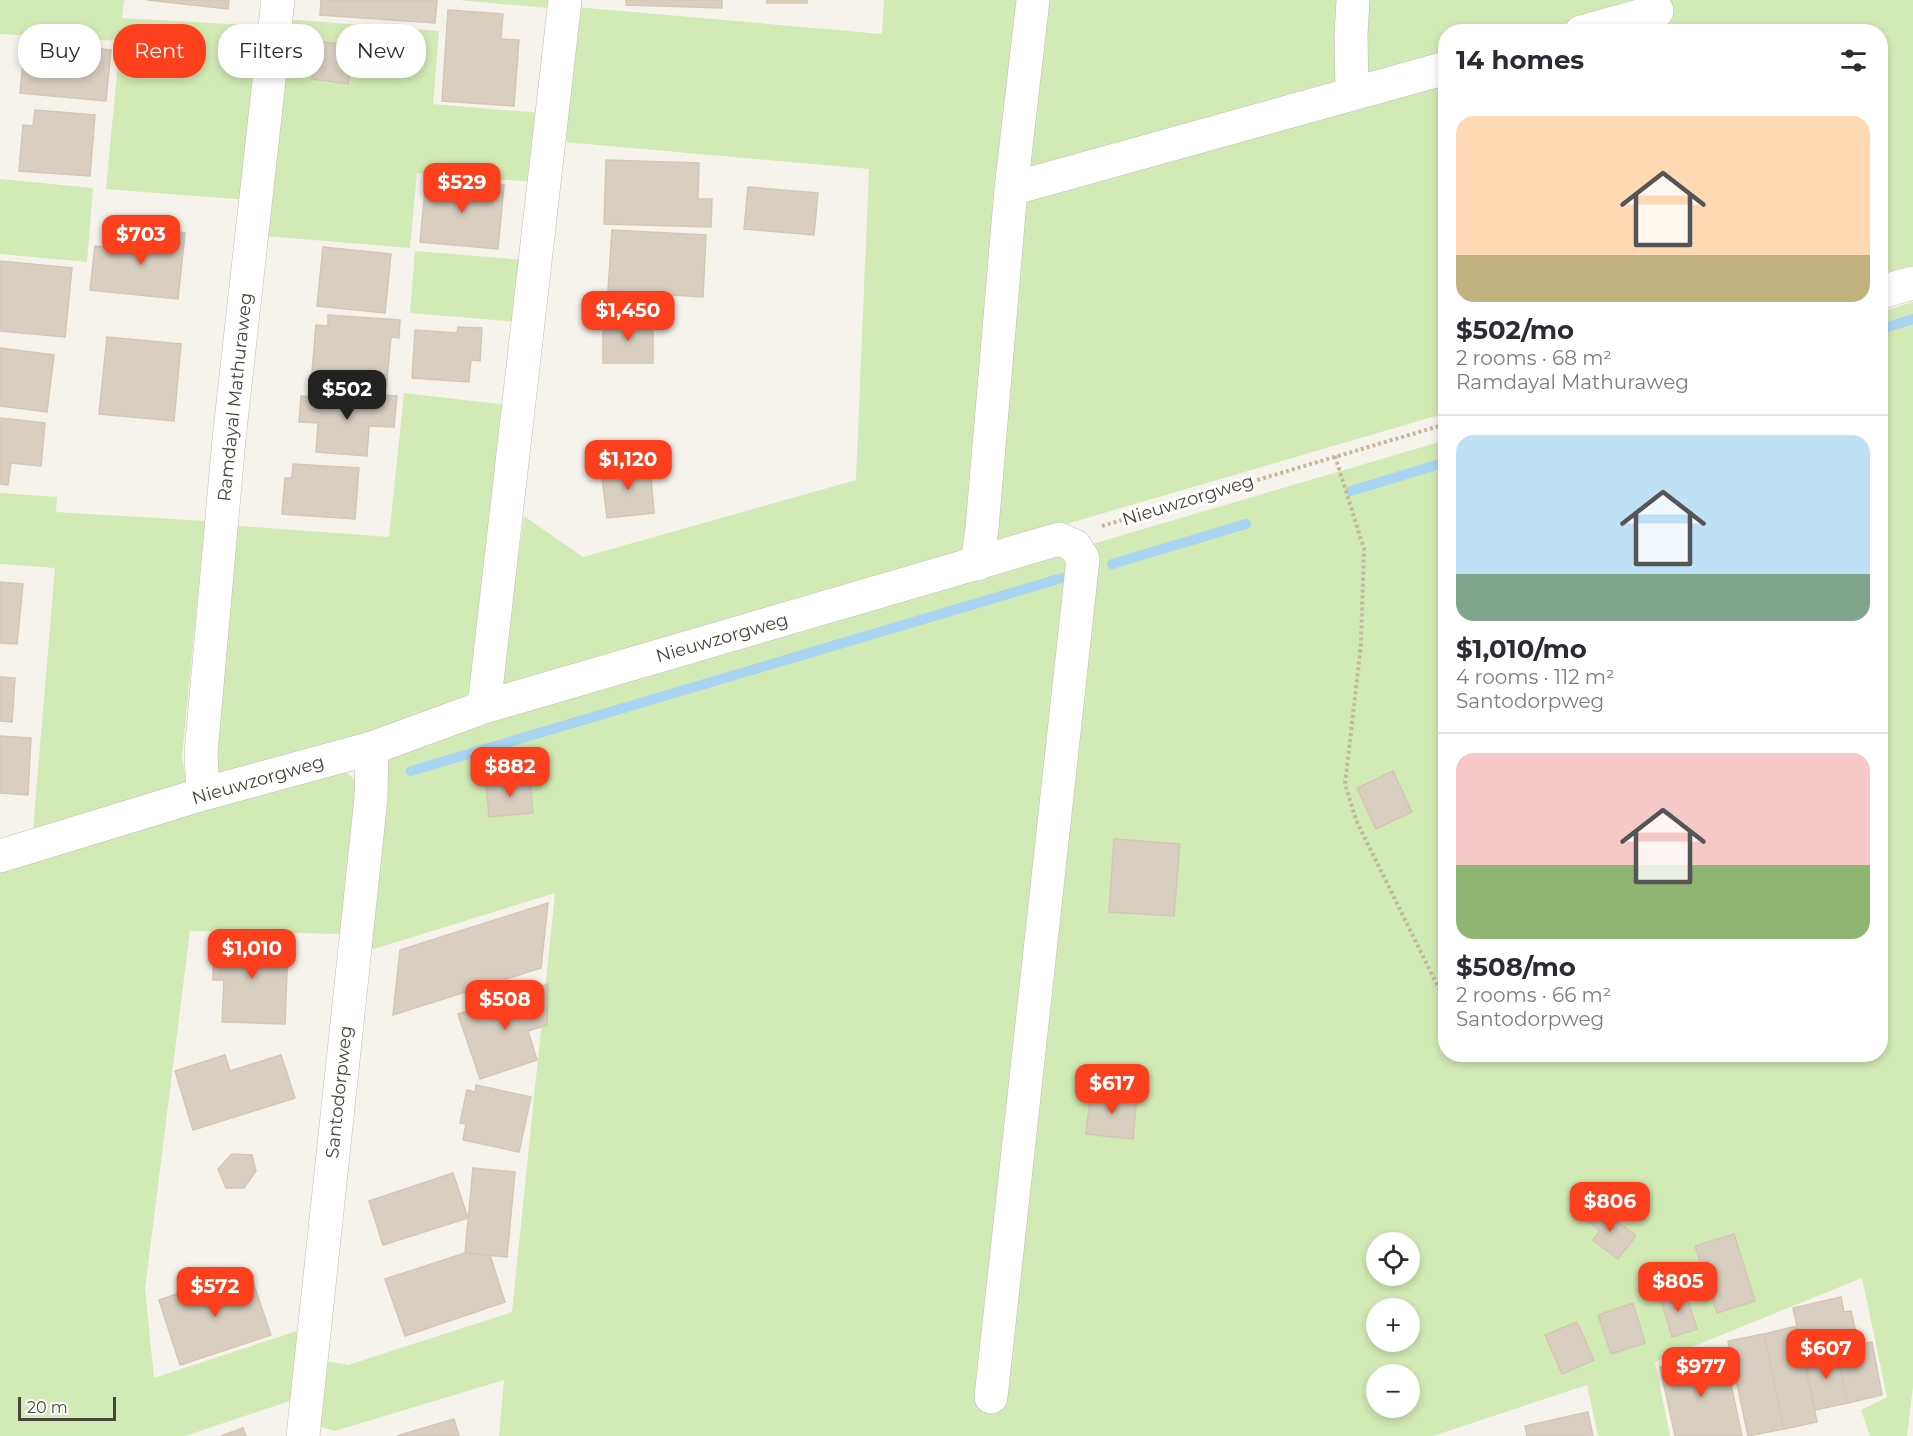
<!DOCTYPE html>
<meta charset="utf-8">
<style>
body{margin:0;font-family:Montserrat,sans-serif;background:#f2f2f3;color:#2b2b33;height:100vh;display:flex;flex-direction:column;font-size:22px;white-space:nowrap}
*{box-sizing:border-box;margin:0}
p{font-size:20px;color:#7c7c81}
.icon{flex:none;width:33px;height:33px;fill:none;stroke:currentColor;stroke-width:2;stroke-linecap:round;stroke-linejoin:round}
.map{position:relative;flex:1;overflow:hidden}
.sheet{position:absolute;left:1438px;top:24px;width:450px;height:1038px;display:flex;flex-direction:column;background:#fff;border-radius:24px;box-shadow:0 3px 9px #0003}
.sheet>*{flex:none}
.hud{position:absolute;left:18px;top:24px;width:570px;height:54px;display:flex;gap:12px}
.buttons{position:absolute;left:1366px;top:1232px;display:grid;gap:12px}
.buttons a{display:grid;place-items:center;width:54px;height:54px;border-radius:50%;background:#fff;box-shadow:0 3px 9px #0003;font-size:30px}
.scale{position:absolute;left:18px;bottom:15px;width:98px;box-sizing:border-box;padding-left:6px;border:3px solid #4b4439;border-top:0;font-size:16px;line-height:21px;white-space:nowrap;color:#4b4439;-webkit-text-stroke:4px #fff;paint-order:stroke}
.price{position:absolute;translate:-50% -51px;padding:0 14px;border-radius:12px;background:#fc3f1d;color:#fff;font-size:20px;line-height:39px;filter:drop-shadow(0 2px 3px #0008)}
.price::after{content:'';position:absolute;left:50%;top:36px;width:18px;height:14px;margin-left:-9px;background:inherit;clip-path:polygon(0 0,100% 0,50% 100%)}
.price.active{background:#222;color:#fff}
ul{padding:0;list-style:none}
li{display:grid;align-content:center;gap:12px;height:318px;padding:0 18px}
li+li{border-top:2px solid #e1e1e2}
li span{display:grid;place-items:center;height:186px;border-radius:18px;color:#555}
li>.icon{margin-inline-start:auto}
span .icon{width:108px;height:108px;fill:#fffc;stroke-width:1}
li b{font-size:26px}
h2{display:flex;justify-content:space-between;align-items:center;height:72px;padding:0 18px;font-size:26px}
.chip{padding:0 21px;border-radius:24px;background:#fff;box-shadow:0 3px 9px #0003;font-size:21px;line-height:54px}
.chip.active{background:#fc3f1d;color:#fff}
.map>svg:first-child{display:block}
</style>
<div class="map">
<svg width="1913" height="1436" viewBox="0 0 1913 1436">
<rect width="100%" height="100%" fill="#f6f3ec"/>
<!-- green -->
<path fill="#d2eab5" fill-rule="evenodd" d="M0,0H124L122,18L265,26L247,200L106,189L120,41L0,34Z
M458,0H559L558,9Z
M884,0H1913V275L1881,284V32H1446V413L499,690L524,516L583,557L856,480L869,169L564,142L576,7L882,34Z
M284,19L439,31L433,104L541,113L535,182L417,173L410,248L265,236Z
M0,179L93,188L87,262L0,254Z
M415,251L524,260L518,322L410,313Z
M1913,302V1386L1907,1436H1870L1861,1410L1887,1397L1862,1278L1655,1362L1670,1436H1598L1587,1385L1433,1436H499L504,1380L335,1431L317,1426L326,1361L348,1365L512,1312L555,893L374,949L366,945L385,759L395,749L1446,440V1054H1881V312ZM1377,1242H1410V1275H1377ZM1377,1308H1410V1341H1377ZM1377,1374H1410V1407H1377Z
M404,393L508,405L472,690L447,710L219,775L211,770L226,525L389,537Z
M0,493L57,497L56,512L205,521L182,757L187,785L33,829L55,568L0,564Z
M344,771L353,778L357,793L343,934L190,931L145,1288L154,1378L300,1330L293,1400L185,1436H0V869Z"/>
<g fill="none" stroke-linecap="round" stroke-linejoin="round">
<!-- stream -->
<path stroke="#a9d4f2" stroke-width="10" d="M1881,329L1913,319
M1351,491L1446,462
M1112,564L1246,524
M411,771L1062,578"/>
</g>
<!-- building -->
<path fill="#d8cfc1" stroke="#d3c7b4" stroke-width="1.5" d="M147,0H229L228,9Z
M321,0H437L435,23L320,15Z
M626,0H722V8L626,5Z
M767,0H807V3H767Z
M448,10L503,14L501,39L519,40L514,106L442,101Z
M317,41L353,46L348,84L312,79Z
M25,42L111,50L106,101L20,93Z
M35,110L95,115L90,176L19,171L23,125L33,126Z
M606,160L699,163L698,199H712L711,227L604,224Z
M426,178L504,185L498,249L420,242Z
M748,187L818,193L814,235L744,229Z
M134,228L185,233L178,299L90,290L95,246L132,250Z
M612,230L706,235L703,297L608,291Z
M323,247L391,254L385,313L317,306Z
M0,261L72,268L65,337L0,331Z
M328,315L400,320L399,338L391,337L386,390L311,384L316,325L328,326Z
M653,321V363H603V322Z
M458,327L482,328L480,361L471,360L469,382L412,378L415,330L457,333Z
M107,337L181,344L174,421L99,414Z
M0,348L54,355L47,412L0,406Z
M366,394L397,396L394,427L369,426L367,456L316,452L318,423L299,422L301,396L366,400Z
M0,418L45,423L41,466L11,463L8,485L0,484Z
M293,464L359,468L355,519L282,514L285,478H292Z
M650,465L654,513L607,518L601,469Z
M0,582L23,584L17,644L0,643Z
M0,677L15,678L12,722L0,721Z
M0,736L31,738L28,795L0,793Z
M1393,771L1412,812L1376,829L1357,788Z
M530,780L533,813L489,817L486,784Z
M1114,839L1180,844L1174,916L1109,912Z
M548,903L541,968L393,1015L400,950Z
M214,937L271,939V948H288L285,1024L222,1022L224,980H213Z
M548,984L547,1025L528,1031L537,1060L480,1079L458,1014Z
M225,1055L230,1071L281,1055L295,1098L193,1130L175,1071Z
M476,1085L531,1097L519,1152L463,1140L466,1124L460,1123L467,1090L475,1092Z
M1091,1091L1137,1095L1133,1139L1086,1134Z
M232,1154L252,1155L256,1171L244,1188H226L218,1169Z
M473,1168L515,1172L507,1257L465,1253Z
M453,1173L468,1218L383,1245L369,1201Z
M1590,1207L1600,1214L1603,1211L1636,1236L1618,1259L1593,1240L1600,1231L1583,1217Z
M1734,1234L1755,1301L1717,1313L1695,1246Z
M465,1253L490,1255L505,1302L405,1336L385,1279Z
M249,1270L271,1335L180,1365L159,1300Z
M1685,1290L1697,1329L1672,1337L1660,1297Z
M1841,1297L1844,1312L1851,1311L1859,1345L1804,1356L1793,1308Z
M1633,1303L1645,1343L1611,1354L1598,1315Z
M1577,1322L1594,1360L1562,1374L1545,1335Z
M1797,1326L1817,1422L1784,1429L1764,1334Z
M1764,1334L1784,1429L1748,1436L1728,1341Z
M1872,1342L1882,1395L1848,1403L1836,1350Z
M1836,1350L1848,1403L1815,1410L1804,1356Z
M1724,1352L1742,1436H1675L1660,1367Z
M1588,1412L1593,1436H1527L1525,1426Z
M454,1419L459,1436H397Z
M243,1428L246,1436H221Z"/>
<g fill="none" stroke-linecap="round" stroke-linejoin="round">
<defs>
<path id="minor" d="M1581,32L1657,11
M1352,93L1351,35L1353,0
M1011,189L1446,68
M1881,292L1913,283
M977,564L982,528L1011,189L1033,0
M484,707L565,0
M203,794L201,753L229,439L278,0
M0,856L203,794L372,748L484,707L1059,539L1075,546L1083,559L991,1397
M303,1436L371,798L372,748"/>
</defs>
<!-- minor casing -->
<use href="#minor" stroke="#c2bbae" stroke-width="34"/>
<!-- path -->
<path stroke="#c4b79f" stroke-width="4" stroke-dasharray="3 3" stroke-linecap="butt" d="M1335,456L1364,549L1361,644L1345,784L1356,820L1440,991
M1102,526L1446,424"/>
<!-- minor -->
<use href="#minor" stroke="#fff" stroke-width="33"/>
</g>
<g text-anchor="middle" stroke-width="6" stroke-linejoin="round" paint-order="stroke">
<!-- street labels -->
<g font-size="18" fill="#4b4439" stroke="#fff">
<text transform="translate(235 397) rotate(-84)" y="6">Ramdayal Mathuraweg</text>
<text transform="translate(1188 500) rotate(-17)" y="6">Nieuwzorgweg</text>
<text transform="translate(722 638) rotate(-16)" y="6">Nieuwzorgweg</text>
<text transform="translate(258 780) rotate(-16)" y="6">Nieuwzorgweg</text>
<text transform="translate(339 1092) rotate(-84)" y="6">Santodorpweg</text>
</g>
</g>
</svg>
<div class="buttons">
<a><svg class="icon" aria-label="locate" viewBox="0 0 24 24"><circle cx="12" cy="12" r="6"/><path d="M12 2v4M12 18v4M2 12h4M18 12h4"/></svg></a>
<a>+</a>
<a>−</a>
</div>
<div class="scale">20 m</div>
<b class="price" style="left:462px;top:214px">$529</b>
<b class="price" style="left:141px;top:266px">$703</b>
<b class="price" style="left:628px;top:342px">$1,450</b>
<b class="price active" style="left:347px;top:421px">$502</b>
<b class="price" style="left:628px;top:491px">$1,120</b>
<b class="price" style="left:510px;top:798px">$882</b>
<b class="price" style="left:252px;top:980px">$1,010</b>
<b class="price" style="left:505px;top:1031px">$508</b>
<b class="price" style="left:1112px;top:1115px">$617</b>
<b class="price" style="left:1610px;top:1233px">$806</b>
<b class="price" style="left:1678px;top:1313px">$805</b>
<b class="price" style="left:215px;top:1318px">$572</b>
<b class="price" style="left:1826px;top:1380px">$607</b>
<b class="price" style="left:1701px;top:1398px">$977</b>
<div class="hud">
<a class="chip">Buy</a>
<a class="chip active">Rent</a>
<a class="chip">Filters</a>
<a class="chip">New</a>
</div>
<section class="sheet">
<h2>14 homes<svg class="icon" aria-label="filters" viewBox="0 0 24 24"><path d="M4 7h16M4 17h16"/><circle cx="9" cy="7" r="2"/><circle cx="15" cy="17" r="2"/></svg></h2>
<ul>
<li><span style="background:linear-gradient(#ffd9b3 75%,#c2b280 0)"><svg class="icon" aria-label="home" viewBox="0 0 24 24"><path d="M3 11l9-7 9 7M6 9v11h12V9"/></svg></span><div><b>$502/mo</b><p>2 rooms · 68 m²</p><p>Ramdayal Mathuraweg</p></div></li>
<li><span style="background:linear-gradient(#bfe0f5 75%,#7fa58c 0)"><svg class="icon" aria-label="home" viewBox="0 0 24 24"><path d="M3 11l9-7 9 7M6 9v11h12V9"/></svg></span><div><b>$1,010/mo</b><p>4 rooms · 112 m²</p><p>Santodorpweg</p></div></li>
<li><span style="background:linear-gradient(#f6c9c9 60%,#8fb573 0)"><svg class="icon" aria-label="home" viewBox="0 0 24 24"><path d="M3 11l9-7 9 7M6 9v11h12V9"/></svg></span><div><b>$508/mo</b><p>2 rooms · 66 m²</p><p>Santodorpweg</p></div></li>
</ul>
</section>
</div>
